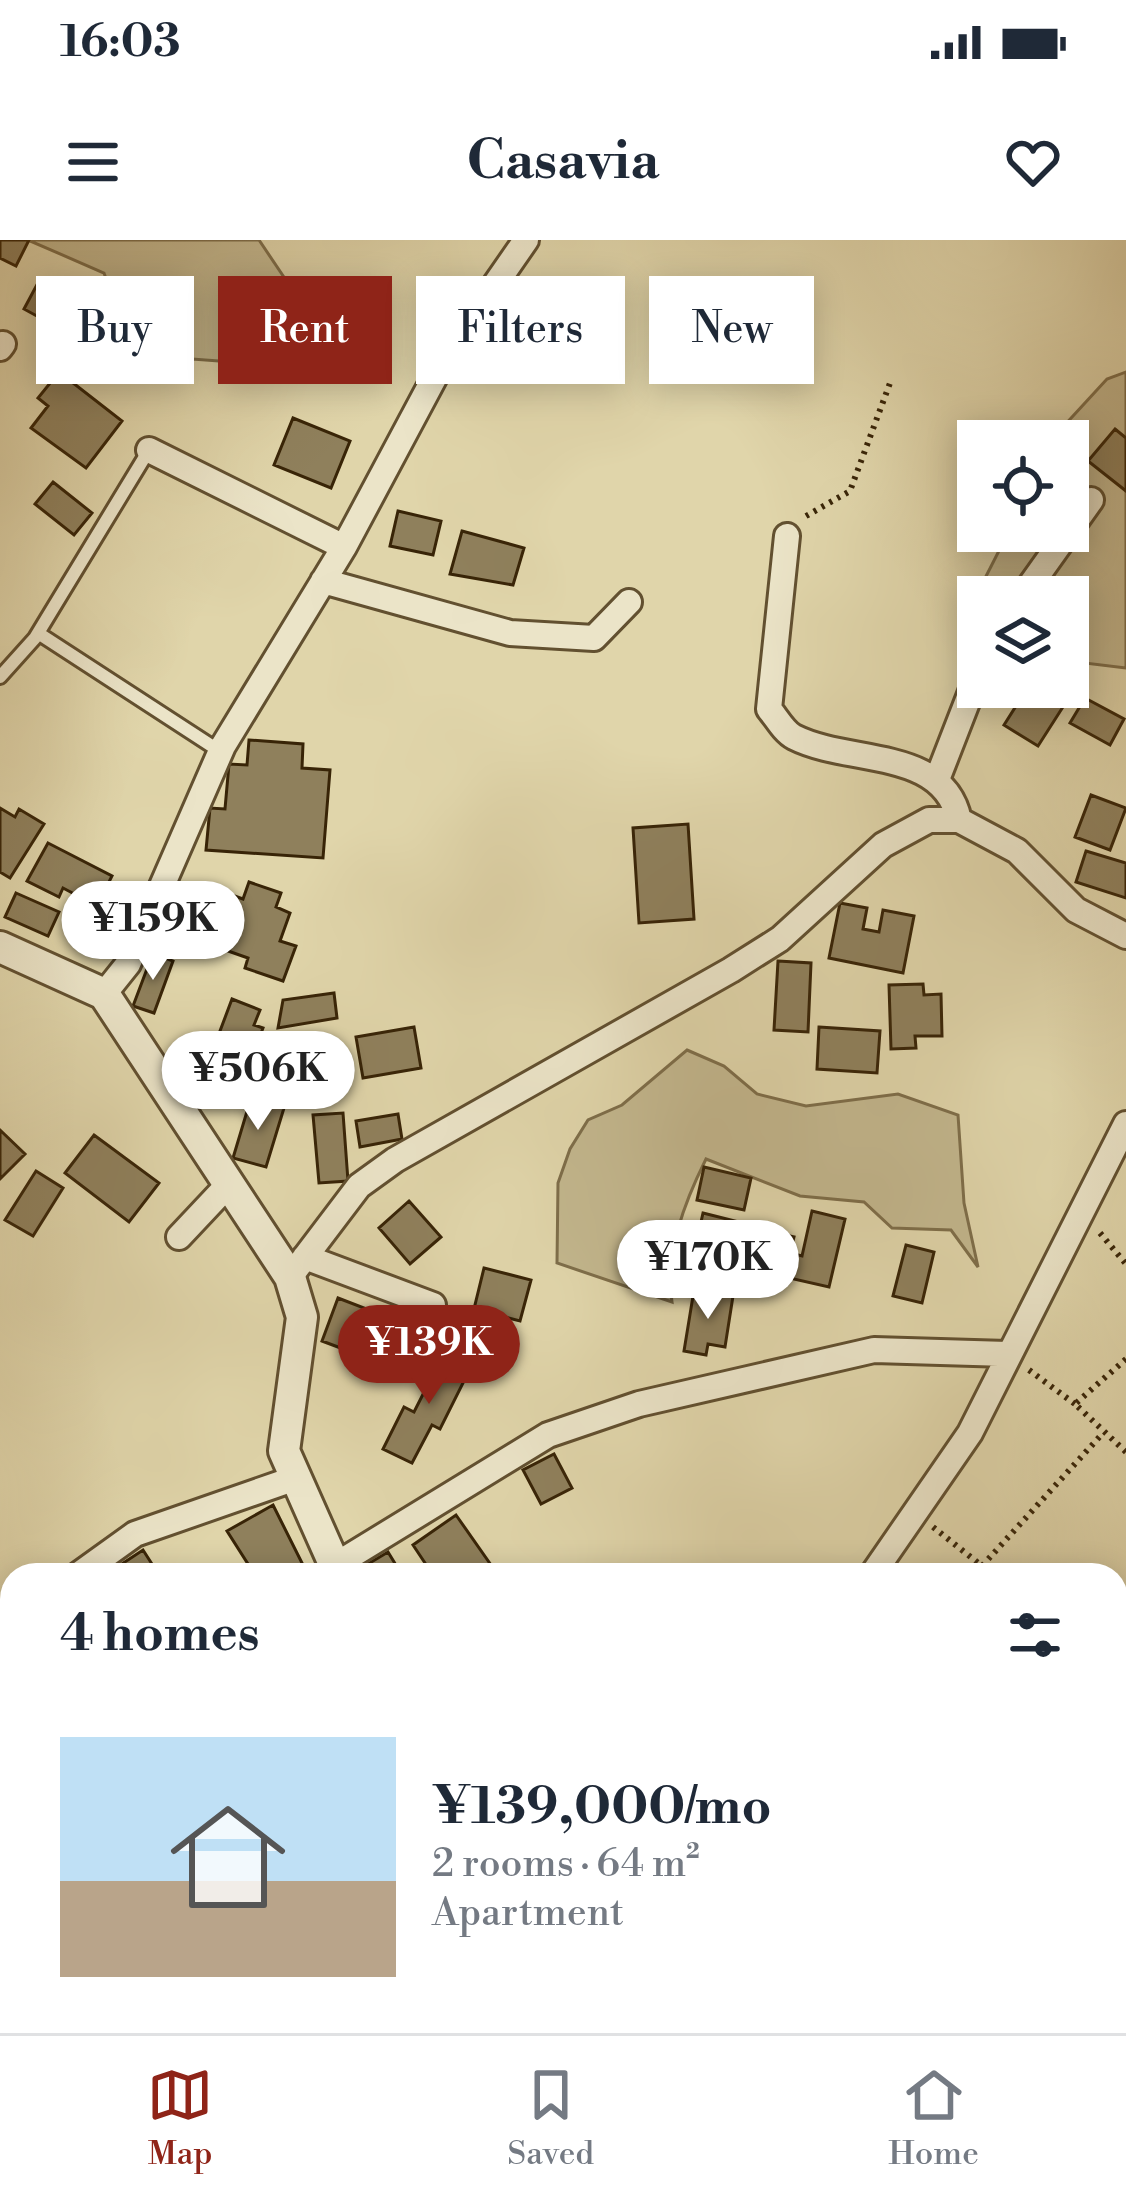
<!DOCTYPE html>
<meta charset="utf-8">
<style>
body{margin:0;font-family:"Libre Bodoni",serif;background:#f6f6f7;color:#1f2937;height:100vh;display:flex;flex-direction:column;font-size:45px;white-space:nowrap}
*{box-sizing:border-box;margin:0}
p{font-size:39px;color:#747a83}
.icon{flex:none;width:66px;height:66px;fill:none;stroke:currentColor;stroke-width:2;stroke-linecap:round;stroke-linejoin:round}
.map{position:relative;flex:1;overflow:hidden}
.sheet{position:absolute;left:0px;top:1323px;width:1128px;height:471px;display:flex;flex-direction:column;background:#fff;border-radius:36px 36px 0 0;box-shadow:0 6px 30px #0003}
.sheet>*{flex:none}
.guide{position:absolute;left:36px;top:36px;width:1056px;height:108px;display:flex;gap:24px}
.controls{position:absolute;left:957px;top:180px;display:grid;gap:24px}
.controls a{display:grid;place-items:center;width:132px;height:132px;border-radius:0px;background:#fff;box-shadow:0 6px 30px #0003;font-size:60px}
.price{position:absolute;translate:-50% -102px;padding:0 27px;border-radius:42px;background:#fff;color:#222;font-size:39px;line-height:78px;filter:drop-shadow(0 3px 6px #0008)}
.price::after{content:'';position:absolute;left:50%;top:72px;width:36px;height:27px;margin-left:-18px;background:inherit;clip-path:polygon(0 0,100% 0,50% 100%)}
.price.active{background:#8f2418;color:#fff}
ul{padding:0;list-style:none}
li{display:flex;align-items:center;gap:36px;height:300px;padding:0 60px}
li span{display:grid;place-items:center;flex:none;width:336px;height:240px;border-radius:0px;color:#555}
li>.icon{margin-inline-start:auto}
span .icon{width:144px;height:144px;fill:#fffc;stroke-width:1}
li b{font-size:51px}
h2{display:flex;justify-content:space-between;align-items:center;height:144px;padding:0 60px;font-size:51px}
.chip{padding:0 42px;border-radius:0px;background:#fff;box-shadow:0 6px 30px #0003;font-size:42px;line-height:108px}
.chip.active{background:#8f2418;color:#fff}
.status{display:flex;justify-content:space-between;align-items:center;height:84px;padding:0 60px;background:#fff;direction:ltr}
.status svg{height:33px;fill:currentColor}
header{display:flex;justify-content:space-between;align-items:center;height:156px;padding:0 60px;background:#fff;font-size:54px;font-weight:800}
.menu{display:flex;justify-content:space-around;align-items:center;height:168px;border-top:3px solid #e0e1e3;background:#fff;font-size:33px;color:#747a83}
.menu a{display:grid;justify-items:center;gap:6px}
.menu .active{color:#8f2418}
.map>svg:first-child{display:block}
</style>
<div class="status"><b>16:03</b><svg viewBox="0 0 49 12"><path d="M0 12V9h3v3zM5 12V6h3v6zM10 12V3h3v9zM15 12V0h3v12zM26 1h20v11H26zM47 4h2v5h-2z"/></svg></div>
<header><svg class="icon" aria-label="menu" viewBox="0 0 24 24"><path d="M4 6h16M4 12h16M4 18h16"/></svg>Casavia<svg class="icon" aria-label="heart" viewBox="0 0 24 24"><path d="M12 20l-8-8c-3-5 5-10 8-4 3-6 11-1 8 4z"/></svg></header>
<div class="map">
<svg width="1126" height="1793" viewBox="0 0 1126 1793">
<rect width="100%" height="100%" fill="#e0d5aa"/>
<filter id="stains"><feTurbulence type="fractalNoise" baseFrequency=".00167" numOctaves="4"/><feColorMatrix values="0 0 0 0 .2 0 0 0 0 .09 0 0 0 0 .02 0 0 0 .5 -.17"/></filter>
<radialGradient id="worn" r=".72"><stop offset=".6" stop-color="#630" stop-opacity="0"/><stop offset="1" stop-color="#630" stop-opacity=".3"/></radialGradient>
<!-- green -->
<path fill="#c3b78e" stroke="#7e6e4a" stroke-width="3" d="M28,0H259L302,64L272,125L192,119L133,134L93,135L83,119L116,66L104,33Z
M1126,132V428L1068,421V357H978V403L971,399L976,356L1009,291H1068V201H1050L1107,139Z
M687,810L724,826L757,854L806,866L898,854L958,875L964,963L978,1027L951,990L892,988L864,962L800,956L706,919C684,963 665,1013 672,1062L557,1023L558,943L570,909L588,880L622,865Z"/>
<!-- water -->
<path fill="#a79973" stroke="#7b6a48" stroke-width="3" d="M43,1782H178L149,1793H27Z"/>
<!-- building -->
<path fill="#8f805c" stroke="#382407" stroke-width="3" d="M0,0H29L16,26L0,18Z
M40,39L81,61L58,105L38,95L46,81L24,69Z
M59,132L122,181L86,228L31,188L48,166L38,158Z
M293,178L350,201L331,248L274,225Z
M1115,189L1126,198V251L1088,221Z
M53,242L92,273L74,295L35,264Z
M398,271L441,281L433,315L390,306Z
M462,291L524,308L513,345L450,334Z
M1028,447H1048L1068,459L1038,506L1004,485Z
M1085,458L1124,479L1110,505L1070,483Z
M249,500L303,504L302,528L330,530L323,618L206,610L210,568L225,569L229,524L247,525Z
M1091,555L1126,568L1110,610L1075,597Z
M0,568L15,577L19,569L44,584L10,638L0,632Z
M688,584L694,679L639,683L633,588Z
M48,603L112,636L97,666L63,648L59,657L27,641Z
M1086,611L1126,623V658L1076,642Z
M249,642L281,653L276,667L290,673L280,701L296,706L283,741L245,728L248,718L194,699L212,648L243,659Z
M16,653L59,672L48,696L5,677Z
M176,653L197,661L177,713L157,705Z
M840,663L867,668L863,689L879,692L883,670L914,676L903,733L829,718Z
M153,713L173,721L154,773L133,766Z
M778,721L811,723L808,792L774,790Z
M923,744L924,755L941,754L942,796H915L916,808L891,809L889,745Z
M334,753L337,778L278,788L283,760Z
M232,759L260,770L254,785L263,788L245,837L208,823Z
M414,787L421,828L363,838L356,797Z
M819,787L880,791L877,833L817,829Z
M333,803L335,849L269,851L267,806Z
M251,858L284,868L266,927L233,918Z
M343,873L348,941L319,943L313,875Z
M398,874L402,899L360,907L356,881Z
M0,890L25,914L0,939Z
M94,895L159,943L129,982L65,933Z
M704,927L751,938L744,970L697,960Z
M36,931L63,948L33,996L5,980Z
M409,961L441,997L410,1024L379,988Z
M812,971L845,979L829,1047L754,1030L763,990L794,997L790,1013L802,1016Z
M703,973L751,985L742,1021L716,1015V1005L697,1000Z
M906,1005L934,1012L922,1063L893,1056Z
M484,1028L531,1040L520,1081L474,1069Z
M694,1050L733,1056L725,1107L708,1104L706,1115L684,1111Z
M338,1058L372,1071L354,1113L322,1101Z
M383,1075L441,1100L430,1125L421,1122L414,1136L366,1115Z
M446,1109L473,1123L440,1189L432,1185L412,1223L383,1209L404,1167L414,1172Z
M554,1214L572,1248L541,1264L523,1230Z
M273,1265L302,1323L283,1335H255L227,1291Z
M456,1275L498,1335H433L413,1305Z
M143,1310L159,1335H105Z
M388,1312L402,1335H361L358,1330Z
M12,1419V1468L0,1449V1427Z
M9,1621L12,1627V1711L0,1702V1635Z
M1116,1669L1126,1680L1124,1746L1116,1737Z"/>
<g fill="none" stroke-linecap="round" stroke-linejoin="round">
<defs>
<path id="service" d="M38,393L221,512
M0,437L35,398L149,210"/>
<path id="minor" d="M0,108L3,104
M149,210L344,307
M787,296L769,469C776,477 784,492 794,497C849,525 944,507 959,580
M323,341L510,393L594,398L629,362
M1022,357L1091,260
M938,537L978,434
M104,754L128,724L223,506L344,307L447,114L526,0
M179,997L226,947
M305,1017L433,1065
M290,1037L359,946L395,920L731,730L780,699L883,605L929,580H959L1017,611L1076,670L1126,696
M334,1326L548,1195L639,1164L874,1110L1007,1114
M78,1335L135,1294L293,1239
M872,1335L970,1193L1126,884
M0,1397L12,1387
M478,1793L482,1782"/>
<path id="tertiary" d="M0,707L104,754L290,1037L302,1077L284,1211L339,1335
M946,1782L1055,1793
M401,1793L444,1782"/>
</defs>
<!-- service casing -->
<use href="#service" stroke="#625030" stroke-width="18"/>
<!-- minor casing -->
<use href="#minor" stroke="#625030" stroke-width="30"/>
<!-- tertiary casing -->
<use href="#tertiary" stroke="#625030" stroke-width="36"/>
<!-- path -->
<path stroke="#382407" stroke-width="6" stroke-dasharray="3 6" stroke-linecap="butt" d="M806,276L850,251L890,143
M1100,993L1126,1024
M1126,1119L1075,1164L1126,1212
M1029,1130L1075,1164
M933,1287L982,1326L1103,1193"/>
<!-- service -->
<use href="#service" stroke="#ebe4c8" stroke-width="12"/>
<!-- minor -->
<use href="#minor" stroke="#ebe4c8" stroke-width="24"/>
<!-- tertiary -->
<use href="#tertiary" stroke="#ebe4c8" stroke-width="30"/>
</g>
<rect width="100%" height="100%" filter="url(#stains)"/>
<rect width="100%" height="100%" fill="url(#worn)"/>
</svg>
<div class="controls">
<a><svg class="icon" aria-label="locate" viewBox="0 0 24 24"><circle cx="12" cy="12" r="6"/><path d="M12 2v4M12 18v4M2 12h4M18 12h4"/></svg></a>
<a><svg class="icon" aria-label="layers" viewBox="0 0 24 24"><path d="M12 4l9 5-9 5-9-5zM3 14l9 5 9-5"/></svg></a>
</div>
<b class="price" style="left:153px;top:743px">¥159K</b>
<b class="price" style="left:258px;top:893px">¥506K</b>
<b class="price" style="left:708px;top:1082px">¥170K</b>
<b class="price active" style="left:429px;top:1167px">¥139K</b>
<div class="guide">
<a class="chip">Buy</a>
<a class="chip active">Rent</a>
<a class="chip">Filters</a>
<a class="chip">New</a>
</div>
<section class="sheet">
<h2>4 homes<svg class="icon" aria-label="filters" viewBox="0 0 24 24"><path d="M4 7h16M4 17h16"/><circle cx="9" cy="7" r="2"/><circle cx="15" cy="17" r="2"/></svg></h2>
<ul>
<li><span style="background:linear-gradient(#bfe0f5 60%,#b9a48a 0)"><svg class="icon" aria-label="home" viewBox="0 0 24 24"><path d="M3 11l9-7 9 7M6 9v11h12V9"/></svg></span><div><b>¥139,000/mo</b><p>2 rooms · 64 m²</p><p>Apartment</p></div></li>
</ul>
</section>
</div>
<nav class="menu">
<a class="active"><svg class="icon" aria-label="map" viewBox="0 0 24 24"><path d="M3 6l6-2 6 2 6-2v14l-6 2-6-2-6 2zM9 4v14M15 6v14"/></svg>Map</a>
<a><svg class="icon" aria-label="saved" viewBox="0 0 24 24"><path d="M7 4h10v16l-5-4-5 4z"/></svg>Saved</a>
<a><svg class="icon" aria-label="home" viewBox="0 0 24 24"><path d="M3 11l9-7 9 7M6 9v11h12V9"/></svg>Home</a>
</nav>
